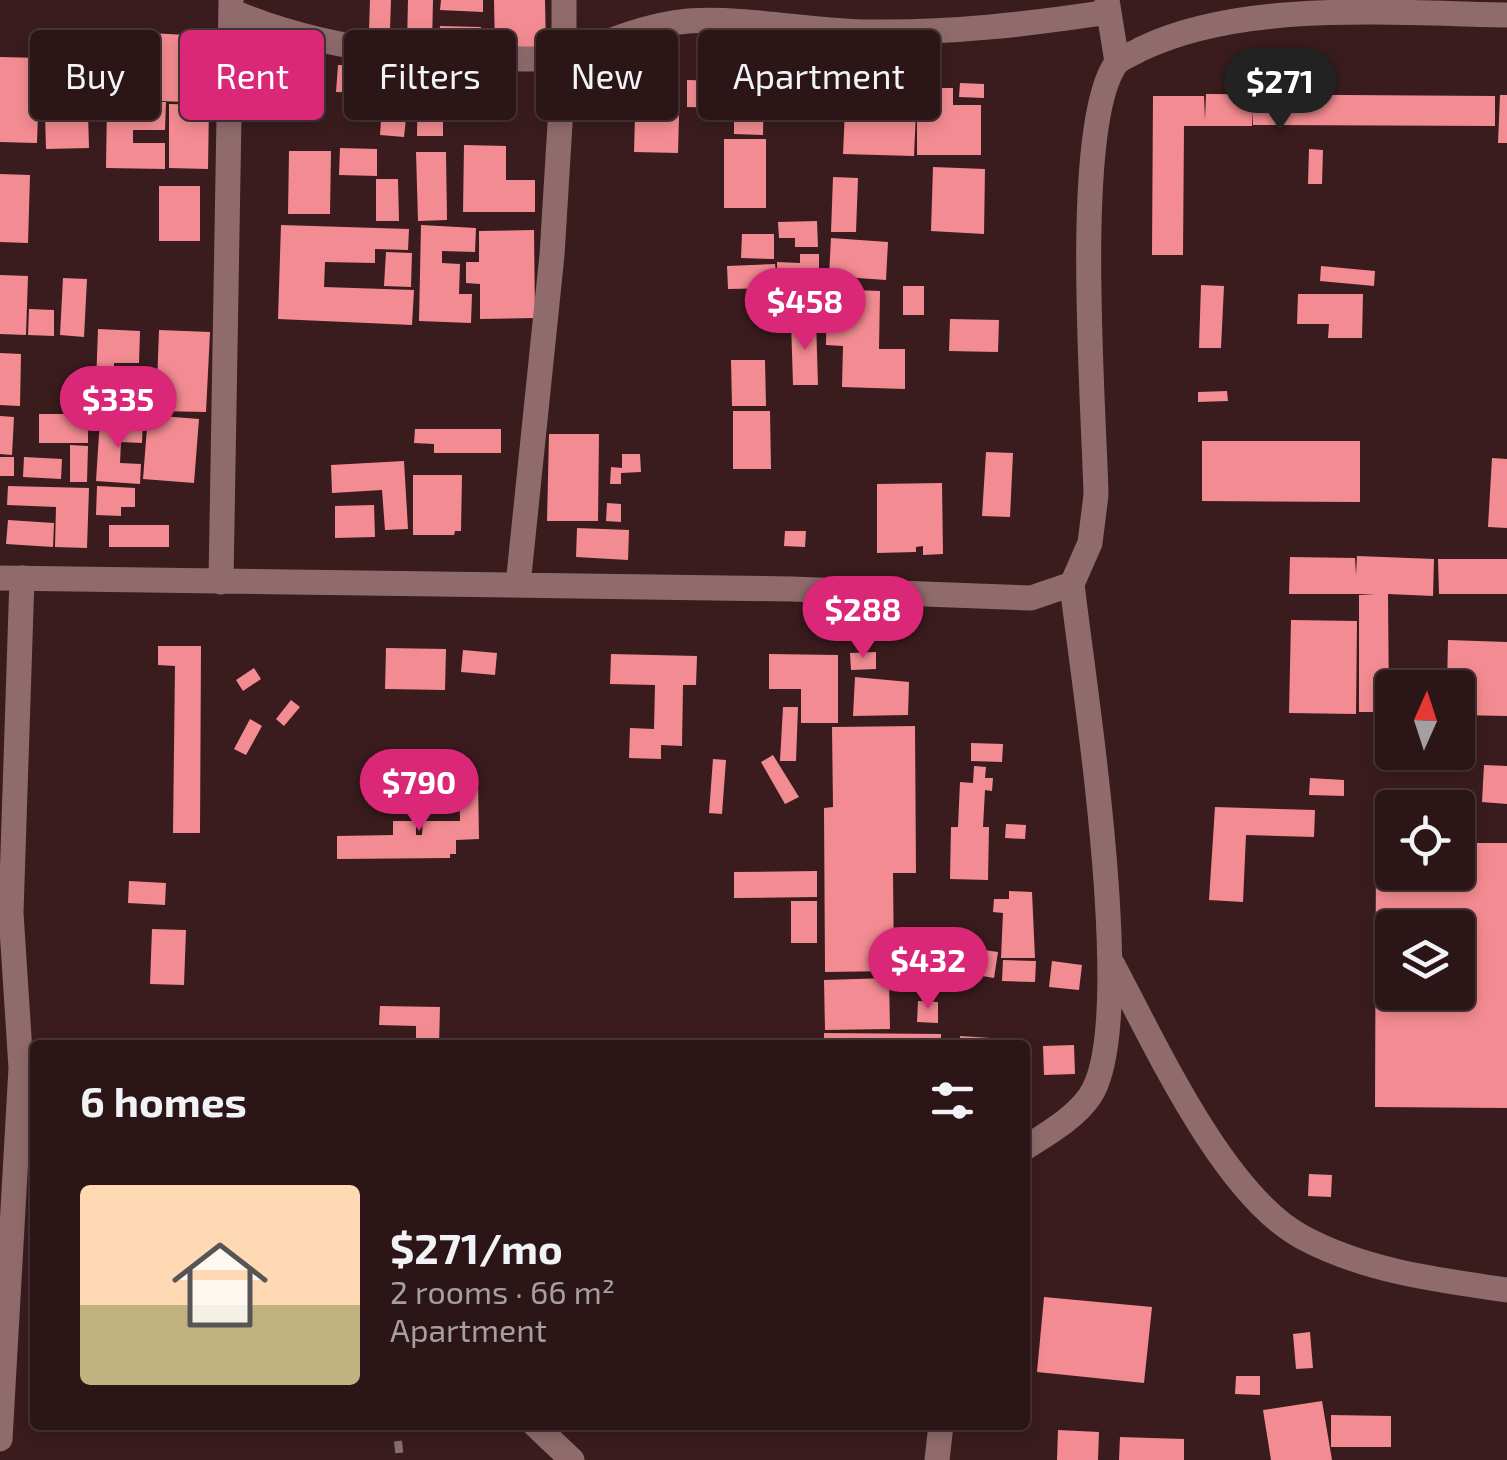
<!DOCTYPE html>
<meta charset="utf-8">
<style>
body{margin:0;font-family:"Exo 2",sans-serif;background:#382223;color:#f1f3f6;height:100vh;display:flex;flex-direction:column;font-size:38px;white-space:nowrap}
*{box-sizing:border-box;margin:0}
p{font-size:32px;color:#a69fa1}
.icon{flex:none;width:55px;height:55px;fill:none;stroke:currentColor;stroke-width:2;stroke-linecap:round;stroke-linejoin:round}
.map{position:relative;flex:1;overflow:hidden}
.drawer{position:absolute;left:30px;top:1040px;width:1000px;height:390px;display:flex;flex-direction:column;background:#2c1516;border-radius:10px;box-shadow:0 5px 15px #0003,0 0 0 2px #483435}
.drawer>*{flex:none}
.hud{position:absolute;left:30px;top:30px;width:1000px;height:90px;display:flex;gap:20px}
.needle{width:65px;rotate:3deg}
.controls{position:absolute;left:1375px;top:670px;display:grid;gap:20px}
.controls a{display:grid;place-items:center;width:100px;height:100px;border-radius:10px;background:#2c1516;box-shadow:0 5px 15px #0003,0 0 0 2px #483435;font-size:50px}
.price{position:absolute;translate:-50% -85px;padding:0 22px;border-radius:35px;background:#db2777;color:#fff;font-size:32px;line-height:65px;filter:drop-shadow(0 2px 5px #0008)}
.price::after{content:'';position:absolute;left:50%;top:60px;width:30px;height:22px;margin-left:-15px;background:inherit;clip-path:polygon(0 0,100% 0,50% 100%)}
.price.selected{background:#222;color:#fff}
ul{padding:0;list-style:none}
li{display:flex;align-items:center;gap:30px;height:250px;padding:0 50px}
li+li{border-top:2px solid #483435}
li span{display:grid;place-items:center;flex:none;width:280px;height:200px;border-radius:10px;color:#555}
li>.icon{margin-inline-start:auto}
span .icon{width:120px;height:120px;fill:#fffc;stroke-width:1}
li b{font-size:42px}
h2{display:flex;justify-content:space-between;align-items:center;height:120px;padding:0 50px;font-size:42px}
.chip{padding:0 35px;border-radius:10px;background:#2c1516;box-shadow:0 5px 15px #0003,0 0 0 2px #483435;font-size:35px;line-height:90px}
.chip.selected{background:#db2777;color:#fff}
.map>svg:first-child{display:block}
</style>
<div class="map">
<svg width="1507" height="1460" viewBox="0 0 1507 1460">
<rect width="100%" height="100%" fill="#3a1c1e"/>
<!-- building -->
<path fill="#f38c92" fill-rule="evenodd" d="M370,0H391L390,30H369Z
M408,0H433L432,44H407Z
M441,0H483V12L440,10Z
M494,0H545L546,50L495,51Z
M440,26L481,27L480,49L438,48Z
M131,32L187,35L184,102L137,100L138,63H130Z
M86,43L89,148L46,149L43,44Z
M0,57L40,58L37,143L0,142Z
M338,65L408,67L407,94L336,92Z
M418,71L484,72V95L443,94V136H417Z
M726,77H764L763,135L734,134V119L726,120Z
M636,79L680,80L678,153L634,152Z
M687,80L723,81V108L687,107Z
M960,83L984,84V98L959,97Z
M917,88H953V105H981V155H917Z
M1206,94L1495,96V126L1253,125L1252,109V126H1184L1183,255H1152L1153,96H1204L1205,120Z
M1500,95H1507V143H1498Z
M107,102H166L165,130H133V143H165V169L106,168Z
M169,104L209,105L208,169L169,168Z
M382,106L407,109L404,137L380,135Z
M845,109L916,112L914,156L843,154Z
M724,139H766V208H724Z
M464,145L506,146V180H535V212H463Z
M340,148L377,149V176L339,175Z
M1309,149L1323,150L1322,184H1308Z
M289,151H331L330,214H288Z
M416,152H446L447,220L418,221Z
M933,167L985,169L984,234L931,231Z
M0,174L30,175L28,243L0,242Z
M833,177L858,178L856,232H831Z
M376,179H398L399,221H376Z
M159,186H200V241H159Z
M817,221L818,247H795V238H779L778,222Z
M281,225L409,229L408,250L375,249V263L325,262L324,287L414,290L412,325L278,319Z
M421,225L476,228L475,252L442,251V263L460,264L459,294H472L471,323L419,321Z
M534,230L535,318L480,319V284L466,283V262H479V231Z
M742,234H774V259L741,258Z
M831,238L888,242L886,280L829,276Z
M386,252L412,253L411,287L384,286Z
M800,254H819V287L728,289L727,266L775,264L777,278V262L800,263Z
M1321,266L1375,271L1374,286L1320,281Z
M0,275L28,276L26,335L0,334Z
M63,278L87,279L84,337L60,335Z
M1201,285L1224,286L1221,348H1199Z
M903,286H924V315H903Z
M827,289L880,291L879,349H905V389L842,387L843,346L826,345Z
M1298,294H1363L1362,338H1328L1329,324H1297Z
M818,295L819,315L776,318L775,297Z
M29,309L54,310V336L28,335Z
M950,319L999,320L998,352L949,351Z
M816,320L818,385H793L791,321Z
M98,329L140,331L139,363H114V373L152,374L151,412L95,410Z
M159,330L210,332L206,412L156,411Z
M0,353L21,354L20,406L0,405Z
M731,360H765L766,406H732Z
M1227,391L1228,401L1198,402V392Z
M733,411H770L771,469H733Z
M39,414H88V443H39Z
M148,415L199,419L194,483L143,479Z
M0,416L14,417L12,455L0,454Z
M100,419L143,421L142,443L121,442L120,463L141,464L140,484L96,481Z
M415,429H501V453H434V444L414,443Z
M549,434H599L598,521H547Z
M1202,441H1360V502L1202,501Z
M70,445L88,446L87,482H70Z
M986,452L1013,453L1010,517L982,516Z
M622,454H640L641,472L621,473V484H610L611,467L622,468Z
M0,457H14V476H0Z
M24,457L62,459L61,479L23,477Z
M1492,458L1507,459V528L1488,527Z
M404,461L408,529L385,530L382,490L332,493L331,465Z
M413,475H462L461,531H455L454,535H413Z
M942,483L943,554L923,555V546L916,547V552L877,553V484Z
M8,486L89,488L87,548L55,547L56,507L7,505Z
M97,486L135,488V507H121V516L96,515Z
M607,503L621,504V522L606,521Z
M374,505L375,537L335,538V506Z
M8,520L54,523L53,547L6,544Z
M109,525H169V547H109Z
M577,528L629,530L628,560L576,557Z
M785,531H806L805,547L784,546Z
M1357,556L1434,559L1433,596L1388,594L1389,712H1359V595L1375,594H1289L1290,557L1355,558L1356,575Z
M1438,559H1507V594H1439Z
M1291,620L1357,621L1356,714L1289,713Z
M1448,640L1507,642V716L1458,715V688H1447Z
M158,646H201L200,833H173L175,666L158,665Z
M386,648L446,649L445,690L385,689Z
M463,650L497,653L495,675L461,672Z
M876,652V669L851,670L850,653Z
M611,654L697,656L696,685H683L682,746L661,745V759L629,758L630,728L654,729L655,685L610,684Z
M769,654L838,655V723H801V689H769Z
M254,668L261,679L243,691L236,680Z
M855,677L909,682L908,715L853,716Z
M291,700L300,707L284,726L276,719Z
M783,707H798L796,761H780Z
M250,719L262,726L246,755L234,749Z
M915,726L916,873H893L894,971L825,972L824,808L833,807L832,727Z
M971,743L1003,744L1002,762L971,761Z
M773,755L799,797L785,804L761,762Z
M713,759L726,760L722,814L709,813Z
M1484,765L1507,766V804L1482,802Z
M974,766L986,767L985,778H993L992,791L985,790L983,827H989L988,880L950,879L951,827H958L960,782L973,783Z
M1310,778L1344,780V796L1309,795Z
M459,779H478L479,839L456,840V854H450V858L337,859V836L393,835V821H416V835H422L423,821H460Z
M1215,807L1315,810L1314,837L1246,835L1243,902L1209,900Z
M1006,824L1026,825L1025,839L1005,838Z
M1376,843H1392V872H1458V843H1507V1108L1375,1107ZM1392,928H1458V992H1392Z
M817,871V897L734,898V872Z
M129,881L166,883L165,905L128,903Z
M1009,891L1032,892L1035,958H1001L1003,913L993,912L994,899H1009Z
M791,901H817V943H791Z
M152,929L186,930L184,985L150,984Z
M963,947L998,952L994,978L959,972Z
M1003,960L1036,961L1035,982L1002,981Z
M1052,961L1082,965L1079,990L1049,987Z
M889,978L890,1029L825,1030L824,980Z
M918,1001L938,1002V1023L917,1022Z
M380,1006L440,1007L439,1045H416V1026L379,1025Z
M824,1033L941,1034V1045H824Z
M960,1036L991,1038V1045H960Z
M1074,1045L1075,1074L1044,1075L1043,1046Z
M1309,1174L1332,1175L1331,1197L1308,1196Z
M1044,1297L1152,1307L1144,1383L1037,1372Z
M1310,1332L1313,1368L1296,1369L1293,1334Z
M1236,1376H1260V1395L1235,1394Z
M1322,1401L1332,1460H1271L1263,1410Z
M1331,1415L1391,1416V1447H1331Z
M1058,1430L1099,1432L1098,1460H1057Z
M1120,1437L1184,1439V1460H1119Z"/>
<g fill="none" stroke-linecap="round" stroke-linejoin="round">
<!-- minor -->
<path stroke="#906b6c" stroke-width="25" d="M1107,0L1117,62
M231,11C340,57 447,60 564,59V0
M0,578L791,589L1031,598L1072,584L1090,543L1096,495C1094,405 1072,131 1115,65C1120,58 1133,54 1141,49C1243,0 1392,13 1507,15
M221,582L231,0
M518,585L552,255L564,59C604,43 645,25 688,21C750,17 810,32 872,32C952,33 1030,24 1109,12
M1113,965C1155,1044 1223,1194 1302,1237C1365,1271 1437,1280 1507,1290
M1025,1148C1047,1134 1075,1118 1090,1096C1139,1024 1083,682 1072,584
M535,1425L572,1460
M0,1439L21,1068L11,913L22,578
M937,1460L941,1425"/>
<!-- rail -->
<path stroke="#876e6f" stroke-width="8" stroke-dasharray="12 12" stroke-linecap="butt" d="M398,1441L400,1460"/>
</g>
</svg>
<div class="controls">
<a><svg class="needle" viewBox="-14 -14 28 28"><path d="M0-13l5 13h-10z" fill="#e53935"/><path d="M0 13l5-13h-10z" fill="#a69fa1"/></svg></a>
<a><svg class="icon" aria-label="locate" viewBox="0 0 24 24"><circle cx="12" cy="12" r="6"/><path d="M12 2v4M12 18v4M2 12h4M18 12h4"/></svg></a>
<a><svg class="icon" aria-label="layers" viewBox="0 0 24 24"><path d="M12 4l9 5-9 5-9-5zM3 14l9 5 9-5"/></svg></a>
</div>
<b class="price selected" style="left:1280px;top:133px">$271</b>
<b class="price" style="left:805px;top:353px">$458</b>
<b class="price" style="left:118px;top:451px">$335</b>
<b class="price" style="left:863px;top:661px">$288</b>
<b class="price" style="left:419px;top:834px">$790</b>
<b class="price" style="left:928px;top:1012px">$432</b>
<div class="hud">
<a class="chip">Buy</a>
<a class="chip selected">Rent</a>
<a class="chip">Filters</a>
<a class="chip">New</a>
<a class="chip">Apartment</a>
</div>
<section class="drawer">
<h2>6 homes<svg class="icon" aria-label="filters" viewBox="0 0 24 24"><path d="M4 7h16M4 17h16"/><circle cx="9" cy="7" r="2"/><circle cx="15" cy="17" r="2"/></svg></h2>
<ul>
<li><span style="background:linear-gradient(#ffd9b3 60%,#c2b280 0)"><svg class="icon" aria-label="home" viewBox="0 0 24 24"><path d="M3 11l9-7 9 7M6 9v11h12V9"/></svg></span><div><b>$271/mo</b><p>2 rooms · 66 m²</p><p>Apartment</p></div></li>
</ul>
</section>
</div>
